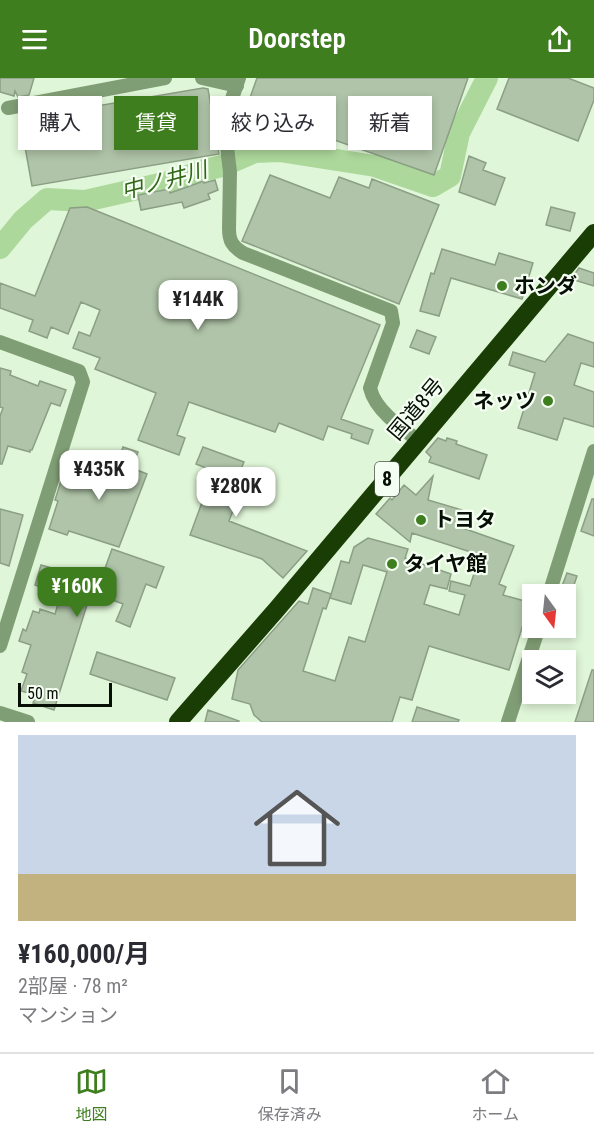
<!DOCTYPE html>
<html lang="ja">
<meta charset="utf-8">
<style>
body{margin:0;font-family:"Roboto Condensed","Noto Sans JP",sans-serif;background:#f7f7f7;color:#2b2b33;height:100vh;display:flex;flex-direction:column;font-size:22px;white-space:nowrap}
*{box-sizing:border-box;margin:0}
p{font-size:20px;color:#7c7c81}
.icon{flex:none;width:33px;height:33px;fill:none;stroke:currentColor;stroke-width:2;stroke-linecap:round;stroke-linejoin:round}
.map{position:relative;height:644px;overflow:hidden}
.sheet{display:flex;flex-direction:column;background:#fff;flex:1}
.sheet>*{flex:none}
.top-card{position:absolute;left:18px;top:18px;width:558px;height:54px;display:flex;gap:12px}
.needle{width:39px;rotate:165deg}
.tools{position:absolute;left:522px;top:506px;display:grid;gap:12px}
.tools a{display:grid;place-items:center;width:54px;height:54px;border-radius:0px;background:#fff;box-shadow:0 3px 9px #0003;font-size:30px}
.scale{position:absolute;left:18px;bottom:15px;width:94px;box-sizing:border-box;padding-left:6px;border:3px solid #070e05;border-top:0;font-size:16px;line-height:21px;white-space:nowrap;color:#070e05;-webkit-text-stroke:4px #f5fef2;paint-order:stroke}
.price{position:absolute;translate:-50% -51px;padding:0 14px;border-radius:12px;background:#fff;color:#222;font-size:20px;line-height:39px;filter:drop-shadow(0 2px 3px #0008)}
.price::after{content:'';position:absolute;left:50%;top:36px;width:18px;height:14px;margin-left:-9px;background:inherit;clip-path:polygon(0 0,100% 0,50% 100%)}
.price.on{background:#3f7e1e;color:#fff}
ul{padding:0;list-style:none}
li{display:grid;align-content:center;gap:12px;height:318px;padding:0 18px}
li span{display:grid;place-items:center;height:186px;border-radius:0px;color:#555}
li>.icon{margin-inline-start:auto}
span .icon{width:108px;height:108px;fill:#fffc;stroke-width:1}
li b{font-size:26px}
.chip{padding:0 21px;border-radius:0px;background:#fff;box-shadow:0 3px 9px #0003;font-size:21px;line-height:54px}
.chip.on{background:#3f7e1e;color:#fff}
header{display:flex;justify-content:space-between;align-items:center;height:78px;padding:0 18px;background:#3f7e1e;color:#fff;font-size:27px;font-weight:600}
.tab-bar{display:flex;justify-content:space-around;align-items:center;height:84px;border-top:2px solid #e1e1e2;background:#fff;font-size:16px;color:#7c7c81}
.tab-bar a{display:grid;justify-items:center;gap:3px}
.tab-bar .on{color:#3f7e1e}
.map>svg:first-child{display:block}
</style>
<header><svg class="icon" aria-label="menu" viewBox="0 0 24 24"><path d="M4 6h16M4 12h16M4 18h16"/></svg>Doorstep<svg class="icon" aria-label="share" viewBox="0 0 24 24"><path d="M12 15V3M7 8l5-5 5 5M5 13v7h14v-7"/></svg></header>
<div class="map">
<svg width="594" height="644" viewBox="0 0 594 644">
<rect width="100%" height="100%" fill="#e0f6d8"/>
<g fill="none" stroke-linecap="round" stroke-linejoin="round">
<!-- river -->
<path stroke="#add89c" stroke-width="22" d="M0,170L23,142L47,121L85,123L177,102L201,93L222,88L255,74L279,73L375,88L433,108L450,98L459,55L487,0"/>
</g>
<!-- building -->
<path fill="#afc4a8" stroke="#8b9f84" stroke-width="1.5" d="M0,0H34L29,17L18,19L15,13L14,18L0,14Z
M257,0H468L434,97L246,31Z
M509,0H568L594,10V22L578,63L497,31Z
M203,10L208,11L219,76L32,108L20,41Z
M469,78L486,85L483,92L505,100L495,127L459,114Z
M270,97L330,120L339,99L369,110L372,101L439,127L399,226L242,163Z
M215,102L218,112L208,116L210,121L184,130L182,124L141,132L138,117L169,111L170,115L204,103V105Z
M87,129L380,247L341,341L373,352L368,366L351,360L352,356L328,348L323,362L279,345L275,354L189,324L177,357L185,360L179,377L138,362L156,315L95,291L100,280L73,270L79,254L90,258L100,232L81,224L68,256L51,249L47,260L29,253L33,242L0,230V205L35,218L70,130Z
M551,129L575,135L570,153L546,147Z
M442,171L495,187L499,175L533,185L522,221L451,200L439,238L420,233L431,195L434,196Z
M579,190L594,195V208L571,201Z
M417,252L436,259L429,276L410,269Z
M568,256L594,265V289L581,285L574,307L594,314V349L564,340L557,362L518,350L535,295L509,287L513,274L545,284Z
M0,290L11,293L10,297L38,308L40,303L66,312L60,328L51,325L32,372H30V374L8,368L2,386H0V338L3,330L0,329Z
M438,360L446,363L447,360L457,363L456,366L487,377L479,401L429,384L431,379L426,374Z
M123,369L138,374L132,390L147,396L119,469L69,453L67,457L49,451L58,423L55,422L66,387L111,403Z
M203,369L244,384L229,420L237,422L229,443L307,473L283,500L262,481L190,457L204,419L207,420L216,394L196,386Z
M433,398L428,422L462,432L457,448L514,468L499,506L506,509L503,517L532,525V543L525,540L509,592L429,568L412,622L400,619L392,644H262L254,637L250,626L232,621L238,592L299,523L308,526L313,510L331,516L326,531L323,530L303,593L335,603L349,559L365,564L387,494L363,487L351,526L330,520L341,483L349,485L354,469L368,460L408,471L405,480L451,496L447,511L430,507L424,526L459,537L465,517L449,513L451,503L470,508L480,477L412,455L410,464L376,436L390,420L392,422L404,407L416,417Z
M592,421H594V458L581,453Z
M0,431L23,437L9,488L0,485Z
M112,471L164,489L156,510L146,506L130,549L116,543L123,526L91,514L54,632L33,625L36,617L21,613L27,596L22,594L31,567L19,563L23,551L26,553L33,533L39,535L40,531L55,536L61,516L35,507L41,487L100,504Z
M567,495L577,498L571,516H559Z
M97,574L175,600L167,622L90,596Z
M592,592H594V644H575Z
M417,629L459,642L458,644H412Z
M208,632L239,643L238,644H205Z"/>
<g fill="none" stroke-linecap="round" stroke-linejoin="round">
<!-- minor -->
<path stroke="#809e75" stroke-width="14" d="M202,0L237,8
M239,0L224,44L230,94L229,150C229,163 232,168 243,175L391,233L393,245L370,310C375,332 401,350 419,363
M8,30L165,0
M0,264L79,293L83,304L0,568
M549,516L594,373
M0,635L28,644
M508,644L539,549"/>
<!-- highway -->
<path stroke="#193d05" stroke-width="18" d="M178,644L277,531L594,155"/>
</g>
<!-- markers -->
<g fill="#3f7e1e" stroke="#f5fef2" stroke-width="2">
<circle cx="502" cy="208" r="6"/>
<circle cx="548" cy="323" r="6"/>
<circle cx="421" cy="442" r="6"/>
<circle cx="392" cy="486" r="6"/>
</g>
<g text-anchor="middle" stroke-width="4.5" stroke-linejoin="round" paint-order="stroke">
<!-- shield labels -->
<rect fill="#f5fef2" stroke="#4e564c" stroke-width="1.5" x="375" y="384" width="24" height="34" rx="4.5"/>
<g font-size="20" font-weight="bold" fill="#070e05">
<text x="387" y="408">8</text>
</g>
<!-- poi labels -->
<g font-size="21" font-weight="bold" fill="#070e05" stroke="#f5fef2" text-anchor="start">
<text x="514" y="215">ホンダ</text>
<text x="536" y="330" text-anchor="end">ネッツ</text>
<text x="433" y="449">トヨタ</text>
<text x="404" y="493">タイヤ館</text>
</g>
<!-- street labels -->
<g font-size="21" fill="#070e05" stroke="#f5fef2">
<text transform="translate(416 331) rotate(-50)" y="7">国道8号</text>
</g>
<!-- water labels -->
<g font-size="22" font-style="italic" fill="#316617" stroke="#f5fef2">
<text transform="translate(164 102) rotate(-15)" y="8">中ノ井川</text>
</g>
</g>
</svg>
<div class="tools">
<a><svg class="needle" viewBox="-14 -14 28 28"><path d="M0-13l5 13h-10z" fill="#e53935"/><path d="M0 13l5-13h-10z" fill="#7c7c81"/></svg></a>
<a><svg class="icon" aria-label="layers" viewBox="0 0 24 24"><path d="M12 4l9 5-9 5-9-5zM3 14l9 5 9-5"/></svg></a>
</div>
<div class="scale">50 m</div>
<b class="price" style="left:198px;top:253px">¥144K</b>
<b class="price" style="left:99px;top:423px">¥435K</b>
<b class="price" style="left:236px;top:440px">¥280K</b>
<b class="price on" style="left:77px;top:540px">¥160K</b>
<div class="top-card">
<a class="chip">購入</a>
<a class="chip on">賃貸</a>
<a class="chip">絞り込み</a>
<a class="chip">新着</a>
</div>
</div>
<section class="sheet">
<ul>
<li><span style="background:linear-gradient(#c9d6e8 75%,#c2b280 0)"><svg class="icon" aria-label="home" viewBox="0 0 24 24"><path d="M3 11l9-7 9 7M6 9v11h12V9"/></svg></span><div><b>¥160,000/月</b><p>2部屋 · 78 m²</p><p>マンション</p></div></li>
</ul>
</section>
<nav class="tab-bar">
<a class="on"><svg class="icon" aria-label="map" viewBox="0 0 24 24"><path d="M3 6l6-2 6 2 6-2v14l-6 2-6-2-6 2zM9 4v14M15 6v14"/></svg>地図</a>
<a><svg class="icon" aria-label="saved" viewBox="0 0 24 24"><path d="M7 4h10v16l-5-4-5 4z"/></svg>保存済み</a>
<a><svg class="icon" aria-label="home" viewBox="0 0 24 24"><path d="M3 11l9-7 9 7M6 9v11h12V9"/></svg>ホーム</a>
</nav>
